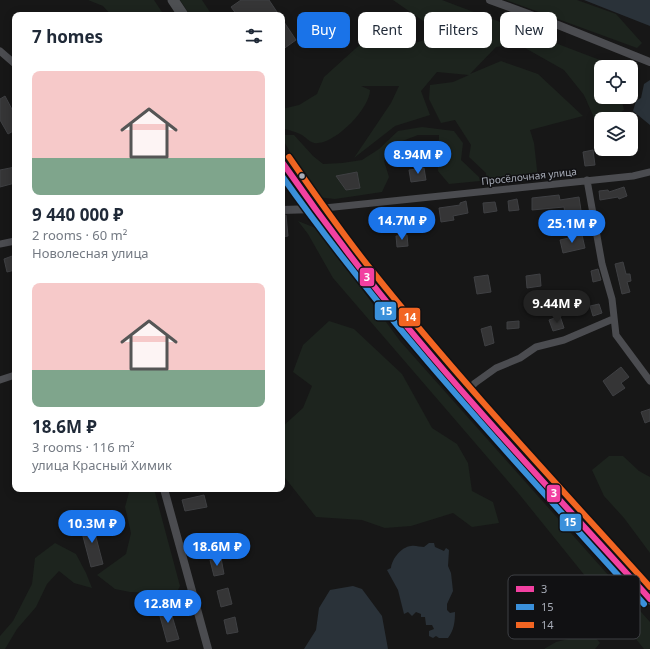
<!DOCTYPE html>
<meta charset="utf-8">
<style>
body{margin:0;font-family:"Noto Sans",sans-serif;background:#f2f2f3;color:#1f2937;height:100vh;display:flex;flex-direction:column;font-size:15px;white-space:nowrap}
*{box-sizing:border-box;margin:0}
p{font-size:13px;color:#747a83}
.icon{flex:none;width:22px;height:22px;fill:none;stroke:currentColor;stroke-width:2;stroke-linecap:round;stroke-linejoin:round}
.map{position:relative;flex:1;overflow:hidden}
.drawer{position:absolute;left:12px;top:12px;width:273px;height:480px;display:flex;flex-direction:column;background:#fff;border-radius:8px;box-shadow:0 2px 10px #0003}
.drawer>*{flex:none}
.guide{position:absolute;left:297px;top:12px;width:293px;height:36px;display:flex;gap:8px}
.controls{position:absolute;left:594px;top:60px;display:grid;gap:8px}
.controls a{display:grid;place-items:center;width:44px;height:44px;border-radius:8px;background:#fff;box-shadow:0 2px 10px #0003;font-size:20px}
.price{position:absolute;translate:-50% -34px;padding:0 9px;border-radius:14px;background:#1a73e8;color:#fff;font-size:13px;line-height:26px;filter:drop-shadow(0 1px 2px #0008)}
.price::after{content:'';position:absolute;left:50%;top:24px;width:12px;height:9px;margin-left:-6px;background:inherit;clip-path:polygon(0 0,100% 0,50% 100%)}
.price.selected{background:#222;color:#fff}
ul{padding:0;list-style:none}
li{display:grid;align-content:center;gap:8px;height:212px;padding:0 20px}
li span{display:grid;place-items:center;height:124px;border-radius:8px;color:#555}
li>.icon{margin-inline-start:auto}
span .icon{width:72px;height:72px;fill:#fffc;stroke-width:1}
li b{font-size:17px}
h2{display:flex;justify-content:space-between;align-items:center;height:48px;padding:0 20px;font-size:17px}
.pill{padding:0 14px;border-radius:8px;background:#fff;box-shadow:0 2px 10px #0003;font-size:14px;line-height:36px}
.pill.selected{background:#1a73e8;color:#fff}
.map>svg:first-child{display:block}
</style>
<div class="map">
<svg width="650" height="649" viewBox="0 0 650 649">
<rect width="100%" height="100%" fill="#171717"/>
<!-- green -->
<path fill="#1d241e" d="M88,0H154L164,15H111L103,6Z
M180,0H202L212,15H190Z
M393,0H442L613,65V67H601V97H621L624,110L612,119H601V127L599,129L584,95L564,70L518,44L496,47L470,74L501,61L538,74L583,116L530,130L534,143L538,179L487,184L486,173L469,157L471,145L455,120L441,123L429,99L430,85L453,82L469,75L437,72L421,91L430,115L395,126L354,158L391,103L399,86H361L370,90C370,108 337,142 318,143C311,144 308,139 302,135C297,132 288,130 282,128V109L299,105L317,94L324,77L355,49L386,23L415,43L442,34Z
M506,0H577L616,14L642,43L637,48Z
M422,127L454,131L463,143L461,160L479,177L480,181L449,184L438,171L439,135H418L392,145L384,161L389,177L382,192L335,199L316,197L282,138V135H294L313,156L323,164L342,163L362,160L379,149L398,131Z
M298,221L318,229L400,341L650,622V649H644L519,494L333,278L308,234Z
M329,321L354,329L402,374L432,428L457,444L468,463L472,491L493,502L499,523L472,527L453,513L411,526L385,528L362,520L316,517L282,474V427L303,408L312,386L293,372L303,345Z
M609,456H623L639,471L650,477V553L624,518L604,496L592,470Z
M130,489H154L180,586L176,594L130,592L115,589L97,575L126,554L131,533L125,507Z
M55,543L76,554L86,573L92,588L74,583L59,571L47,584L36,607L17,629L5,649H0V636L13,621L32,584L35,558Z
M592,633L600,643L595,649H544L556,642Z"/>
<!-- water -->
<path fill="#2a3239" d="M584,0H650V26Z
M650,80V125L633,111L636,101L641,98L644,84Z
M429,543H434L435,547L444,551L446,548L449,550L448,566L451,573L453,591L447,604V610L450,613L455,612C455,622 454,630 448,638H439L436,636L433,638L429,636V631L434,629L432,625H426L425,617H421V614L416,612L412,616L408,612L404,614L398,590L387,570L391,568C392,559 401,547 411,546C415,545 420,547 424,547Z
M353,586L362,589L382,616L388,649H304L316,630L319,608L330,590Z"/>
<!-- building -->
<path fill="#353536" stroke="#3f4043" d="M241,0H269L279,15H237L231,7Z
M282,19L296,40L282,50Z
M5,96L15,115V130L8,134L0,120V99Z
M593,150L595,165L585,166L583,152Z
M15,167V183L0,187V170Z
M424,168L426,180L411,182L409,170Z
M357,172L360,188L346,190L336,176Z
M624,187L627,196L619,199L618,197L600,200L599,191L608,190L609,192Z
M559,195L560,200L579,197L582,217L566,219L564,207L532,210V198Z
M517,199L519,210L509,211L508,201Z
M466,201L468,213L453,216L454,220L441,222L439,208L460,205V203Z
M495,202L497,211L484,213L483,203Z
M427,209L428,221L395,225L393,212Z
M282,215H286L288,236L282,237Z
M407,235L408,246L397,247L396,236Z
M582,235L585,248L563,253L560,240Z
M15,255V270L7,272L4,259Z
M623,262L626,274H630L631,281L627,282L630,292L622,294L615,264Z
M598,269L601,280L593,282L591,271Z
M540,274L541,286L527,288L526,276Z
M488,275L491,292L477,294L474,277Z
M599,304L602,313L593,316L590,306Z
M560,316L564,328L553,331L549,320Z
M519,321V328L507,329V322Z
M491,326L494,343L485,346L481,329Z
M621,367L629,377L621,383L625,388L613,396L603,381Z
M650,409V421L645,423L641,412Z
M204,495L207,507L185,511L182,500Z
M92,522L103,564L91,567L80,525Z
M221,558L224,574L214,576L210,560Z
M228,588L232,604L221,607L217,591Z
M169,606L179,639L167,642L158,609Z
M235,617L238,632L227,634L224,620Z"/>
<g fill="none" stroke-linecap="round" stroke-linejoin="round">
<!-- minor -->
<path stroke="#4b4c50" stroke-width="7" d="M0,51L15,64
M587,180L602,264L612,299L616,335L650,381
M315,209L633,176L650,172
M0,244L15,241
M0,380L15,375
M465,393L475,383L496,368L520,358L536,347L564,340L613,319"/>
<!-- tertiary -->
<path stroke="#4b4c50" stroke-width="8" d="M490,0L558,25L650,62
M282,210L315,209
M164,489L208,649"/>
<!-- primary -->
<path stroke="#4d4f52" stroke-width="11" d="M173,0L183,15
M282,162C388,319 524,458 650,599"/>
<defs>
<path id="bus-1" d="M282,162C309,201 337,239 366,276C455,389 554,493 650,599"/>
<path id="bus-2" d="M282,176C390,329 519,465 644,604"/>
<path id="bus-3" d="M289,157C316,196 343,235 373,272C460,381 556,483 650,587"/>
</defs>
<!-- bus-1 casing -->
<use href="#bus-1" stroke="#111113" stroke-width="9"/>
<!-- bus-2 casing -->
<use href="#bus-2" stroke="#111113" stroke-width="9"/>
<!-- bus-3 casing -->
<use href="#bus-3" stroke="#111113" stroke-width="9"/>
<!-- bus-1 -->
<use href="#bus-1" stroke="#f240a1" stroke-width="6"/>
<!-- bus-2 -->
<use href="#bus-2" stroke="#3a90db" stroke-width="6"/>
<!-- bus-3 -->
<use href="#bus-3" stroke="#f26522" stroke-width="6"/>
</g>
<!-- markers -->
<circle fill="#a8adb8" stroke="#111113" stroke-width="1.5" cx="302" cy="176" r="3.5"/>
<g text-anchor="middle" stroke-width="3" stroke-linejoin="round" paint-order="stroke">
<!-- street labels -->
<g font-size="10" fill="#a8adb8" stroke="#111113">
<text transform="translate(529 176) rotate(-6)" y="4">Просёлочная улица</text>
</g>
</g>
<!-- legend -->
<rect x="508" y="575" width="132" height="64" rx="6" fill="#111113" stroke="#3e4045" stroke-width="1"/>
<rect x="516" y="586" width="18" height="6" fill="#f240a1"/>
<rect x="516" y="604" width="18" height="6" fill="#3a90db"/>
<rect x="516" y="622" width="18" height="6" fill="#f26522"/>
<g font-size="11" fill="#a8adb8">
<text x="541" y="593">3</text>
<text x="541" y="611">15</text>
<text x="541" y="629">14</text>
</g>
<g stroke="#111113" stroke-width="1.5">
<rect x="359" y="267" width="16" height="20" rx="4" fill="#f240a1"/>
<rect x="374" y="301" width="23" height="20" rx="4" fill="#3a90db"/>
<rect x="398" y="307" width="23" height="20" rx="4" fill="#f26522"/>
<rect x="546" y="484" width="15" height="19" rx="4" fill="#f240a1"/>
<rect x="559" y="513" width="23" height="19" rx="4" fill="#3a90db"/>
</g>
<g font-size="11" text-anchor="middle" font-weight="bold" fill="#fff">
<text x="367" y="281">3</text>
<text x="386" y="315">15</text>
<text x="410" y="321">14</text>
<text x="554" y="497">3</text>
<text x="570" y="526">15</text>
</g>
</svg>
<div class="controls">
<a><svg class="icon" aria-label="locate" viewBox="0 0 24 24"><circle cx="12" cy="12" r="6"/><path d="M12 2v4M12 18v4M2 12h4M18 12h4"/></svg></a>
<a><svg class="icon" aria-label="layers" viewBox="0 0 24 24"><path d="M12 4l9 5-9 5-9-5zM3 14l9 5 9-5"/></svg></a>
</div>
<b class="price" style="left:418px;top:175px">8.94M ₽</b>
<b class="price" style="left:402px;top:241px">14.7M ₽</b>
<b class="price" style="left:572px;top:244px">25.1M ₽</b>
<b class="price selected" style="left:557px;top:324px">9.44M ₽</b>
<b class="price" style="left:92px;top:544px">10.3M ₽</b>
<b class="price" style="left:217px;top:567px">18.6M ₽</b>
<b class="price" style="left:168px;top:624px">12.8M ₽</b>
<div class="guide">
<a class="pill selected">Buy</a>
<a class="pill">Rent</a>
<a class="pill">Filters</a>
<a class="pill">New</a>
</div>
<section class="drawer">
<h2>7 homes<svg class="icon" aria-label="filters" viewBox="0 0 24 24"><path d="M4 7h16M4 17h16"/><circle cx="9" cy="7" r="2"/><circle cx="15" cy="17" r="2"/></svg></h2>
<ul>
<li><span style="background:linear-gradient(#f6c9c9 70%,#7fa58c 0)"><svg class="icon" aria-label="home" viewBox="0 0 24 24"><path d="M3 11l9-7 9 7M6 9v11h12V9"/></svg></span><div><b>9 440 000 ₽</b><p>2 rooms · 60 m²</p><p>Новолесная улица</p></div></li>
<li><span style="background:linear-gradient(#f6c9c9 70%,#7fa58c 0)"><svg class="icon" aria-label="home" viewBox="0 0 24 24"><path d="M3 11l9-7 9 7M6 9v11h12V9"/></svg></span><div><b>18.6M ₽</b><p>3 rooms · 116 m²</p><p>улица Красный Химик</p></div></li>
</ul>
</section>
</div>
